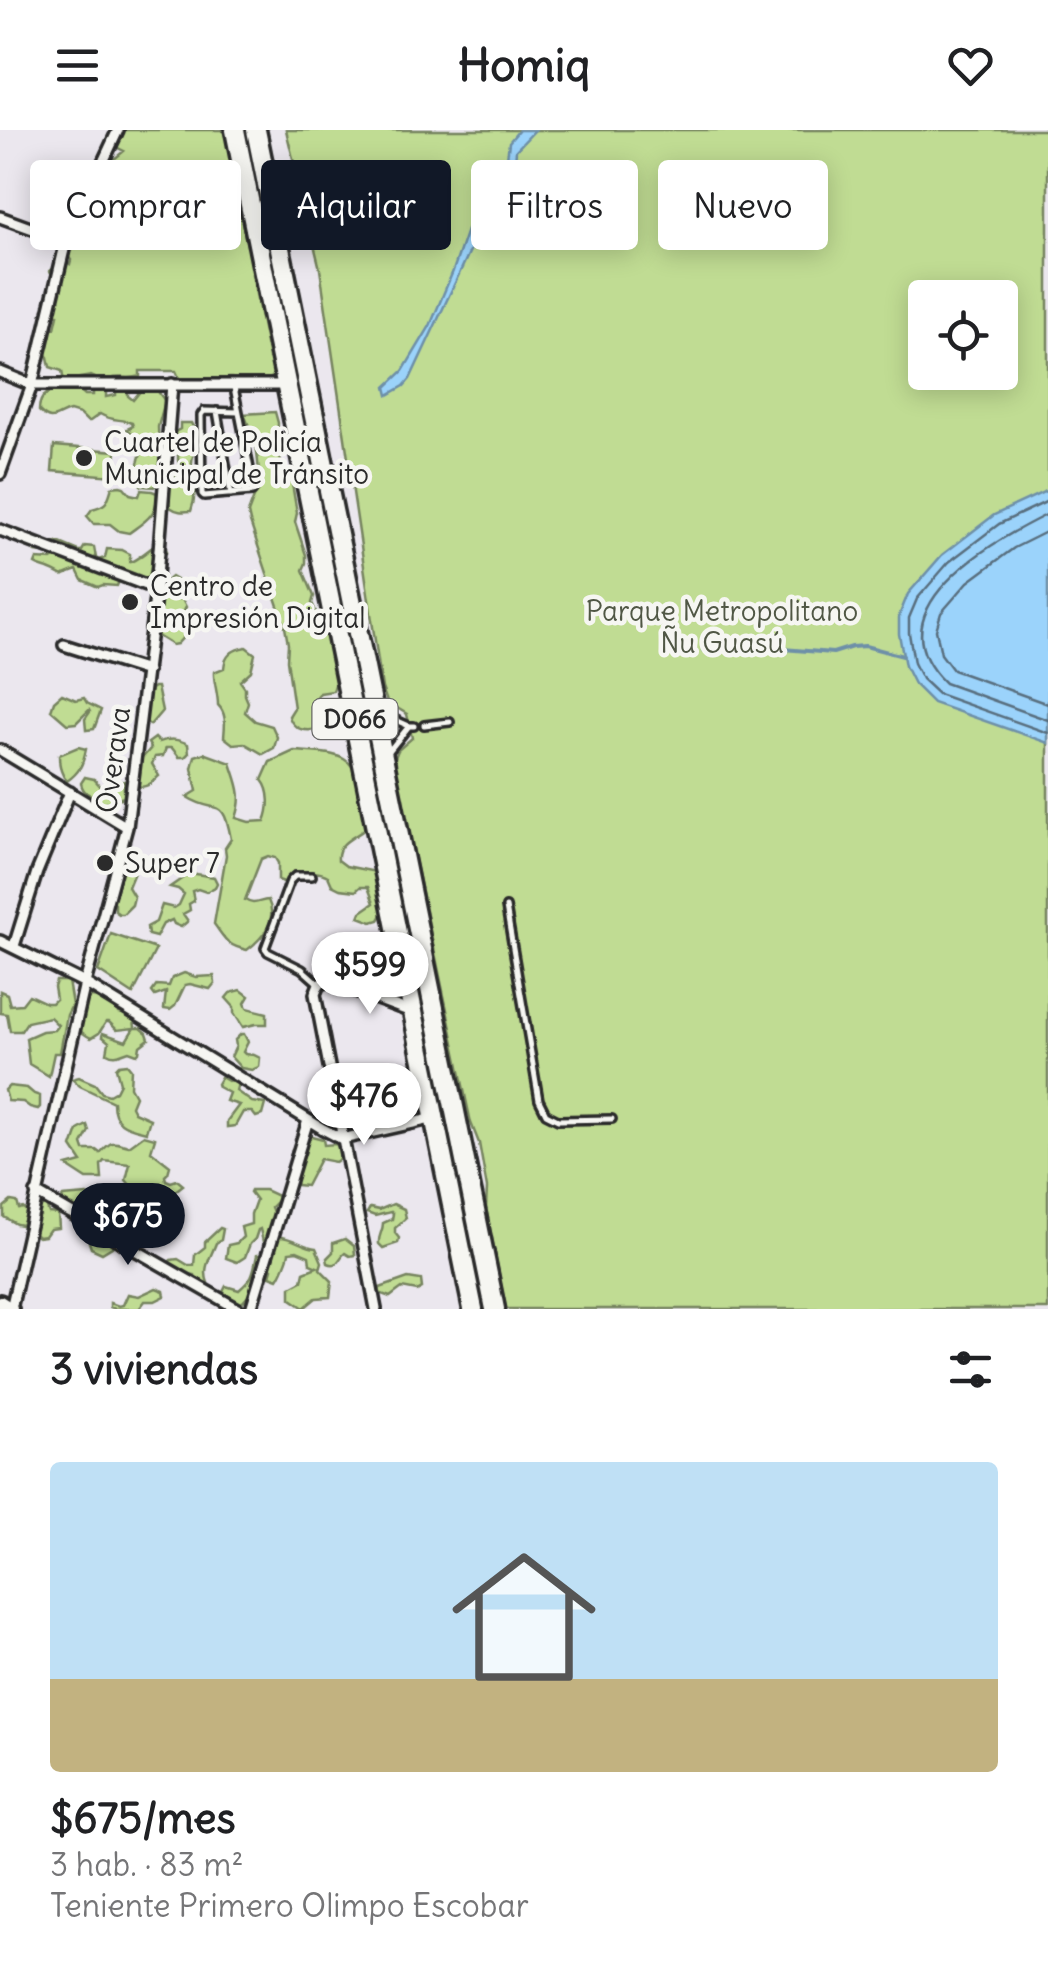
<!DOCTYPE html>
<html lang="es">
<meta charset="utf-8">
<style>
body{margin:0;font-family:Delius,sans-serif;background:#f2f2f2;color:#202124;height:100vh;display:flex;flex-direction:column;font-size:38px;white-space:nowrap}
*{box-sizing:border-box;margin:0}
p{font-size:32px;color:#757577}
.icon{flex:none;width:55px;height:55px;fill:none;stroke:currentColor;stroke-width:2;stroke-linecap:round;stroke-linejoin:round}
.map{position:relative;height:1179px;overflow:hidden}
.drawer{display:flex;flex-direction:column;background:#fff;flex:1}
.drawer>*{flex:none}
.guide{position:absolute;left:30px;top:30px;width:990px;height:90px;display:flex;gap:20px}
.tools{position:absolute;left:908px;top:150px;display:grid;gap:20px}
.tools a{display:grid;place-items:center;width:110px;height:110px;border-radius:10px;background:#fff;box-shadow:0 5px 25px #0003;font-size:50px}
.price{position:absolute;translate:-50% -85px;padding:0 22px;border-radius:35px;background:#fff;color:#222;font-size:32px;line-height:65px;filter:drop-shadow(0 2px 5px #0008)}
.price::after{content:'';position:absolute;left:50%;top:60px;width:30px;height:22px;margin-left:-15px;background:inherit;clip-path:polygon(0 0,100% 0,50% 100%)}
.price.selected{background:#111827;color:#fff}
ul{padding:0;list-style:none}
li{display:grid;align-content:center;gap:20px;height:530px;padding:0 50px}
li+li{border-top:2px solid #e0e0e0}
li span{display:grid;place-items:center;height:310px;border-radius:10px;color:#555}
li>.icon{margin-inline-start:auto}
span .icon{width:180px;height:180px;fill:#fffc;stroke-width:1}
li b{font-size:42px}
h2{display:flex;justify-content:space-between;align-items:center;height:120px;padding:0 50px;font-size:42px}
.chip{padding:0 35px;border-radius:10px;background:#fff;box-shadow:0 5px 25px #0003;font-size:35px;line-height:90px}
.chip.selected{background:#111827;color:#fff}
header{display:flex;justify-content:space-between;align-items:center;height:130px;padding:0 50px;background:#fff;font-size:45px;font-weight:700}
.map>svg:first-child{display:block}
</style>
<header><svg class="icon" aria-label="menu" viewBox="0 0 24 24"><path d="M4 6h16M4 12h16M4 18h16"/></svg>Homiq<svg class="icon" aria-label="heart" viewBox="0 0 24 24"><path d="M12 20l-8-8c-3-5 5-10 8-4 3-6 11-1 8 4z"/></svg></header>
<div class="map">
<svg width="1048" height="1179" viewBox="0 0 1048 1179">
<rect width="100%" height="100%" fill="#ebe7ee"/>
<filter id="ink" filterUnits="userSpaceOnUse"><feTurbulence type="fractalNoise" baseFrequency=".01" numOctaves="2"/><feDisplacementMap in="SourceGraphic" scale="20" xChannelSelector="R" yChannelSelector="G"/><feConvolveMatrix kernelMatrix="1 2 1 2 8 2 1 2 1" color-interpolation-filters="sRGB"/></filter>
<g filter="url(#ink)">
<!-- green -->
<path fill="#c0dc93" stroke="#76845f" stroke-width="2.5" fill-rule="evenodd" d="M121,0H223L225,6L229,0H254L268,15L295,231L294,233L288,232L256,141L252,144L269,228L275,229L276,246L265,250L254,249L249,253C230,241 204,255 180,250L176,241H140V246C128,251 117,243 104,252L91,246L68,250L63,247L62,241L50,237L48,227L43,221L46,212L50,208V200L55,198L58,185L51,184L56,151L50,141L64,130L70,134L71,130L67,125L68,117L76,116L84,99L78,95L82,87H90L105,57L101,54L108,34L124,21L116,17V11ZM250,59L254,117L247,116L236,62Z
M286,0H1048V1179H506L486,1078L487,1058L479,1013L471,993L394,630L398,620L412,608L407,584L387,572L382,558L320,139ZM925,168H1000V242H925Z
M124,257L128,261V266L133,270L142,259H156L165,271L158,297L160,348L154,357L142,356C130,345 141,330 142,316L137,307L127,299L133,296L132,293C121,288 113,292 100,284L90,291H87L80,284L70,281C56,284 53,295 39,281C39,258 58,261 77,258L85,265H93V262L106,258V267L116,265V261Z
M297,269L309,317L316,333L486,1179H480L394,829L388,823L389,817L397,809Z
M275,282L278,293L277,311L282,337L291,348L297,383L295,392L306,425V433L303,440L314,466L312,473L341,538L333,561L320,563L315,569L320,580L319,599C305,602 293,600 289,586L294,578L287,530L288,514L285,497L250,392L248,383L260,351L256,313L244,284Z
M180,293H191C204,315 189,321 192,341C194,356 197,365 191,381C182,382 177,382 170,377L166,364L182,335L178,330V324L182,319L170,305L180,299Z
M54,316L116,321L114,346L52,341Z
M120,356L124,357L130,364L139,366L141,360L152,361L157,363C158,385 145,391 129,403L119,401L110,394H94L87,386L92,379C108,375 107,372 112,357Z
M42,412L60,413L79,421H82L85,416L94,417L96,428L98,430L105,428L107,419L122,420L130,424V432C135,431 153,417 157,413H163L167,421L158,427L146,450L141,449L134,444L120,448L117,456L103,455L98,457L82,450L77,440C54,448 69,447 48,439C44,437 39,437 35,434L37,429L52,430L59,425L55,421L44,423L35,422L38,413Z
M171,447L176,450L177,469H182L186,477L182,485L187,503L177,514L172,515L151,502L156,479L166,458V451Z
M246,517L255,524L251,541L240,551L245,558V565L248,572L245,582L255,591L272,596L277,607L274,618L263,624L244,613L233,614L224,607C225,595 227,584 218,575C218,563 213,550 214,542L224,538C225,524 234,519 246,517Z
M154,557H157L162,581L150,595L144,591L142,581L147,574L151,559Z
M62,564L76,570L84,568L87,573L101,580L94,599L86,600L85,589L90,582L89,580L76,593L67,594L51,580L54,571Z
M155,608L159,612C170,608 178,609 188,614L189,623L185,627H179L172,618H166L163,626L155,627L152,634L159,646C151,653 146,660 134,655L138,626H144L151,618L148,613Z
M78,617L86,619C83,634 80,642 67,651C60,644 59,634 59,625Z
M294,621C335,624 355,620 364,667C366,677 369,687 366,698C355,708 336,712 338,730L346,736L376,742C381,758 389,775 379,790L372,792L359,787L361,782L374,773L368,757H360L356,761L340,759L332,755L328,746C304,733 302,761 278,750V733L275,728L268,726L261,729L245,770C254,776 258,771 268,770C278,790 263,808 247,820C226,815 226,810 214,794L226,725L225,718L231,709C223,664 217,686 187,667L197,661L192,638L195,626L204,623L231,633C238,655 244,665 236,688L249,692L265,691C270,679 271,661 262,650L270,632Z
M85,647L94,649L102,658V656L124,651V667L102,674L98,668C89,665 83,663 81,653Z
M130,720L136,722L133,735L135,740L128,757L134,767L132,775L123,784H119L115,781V774L112,772L113,758L119,745L120,733Z
M190,743L214,747L217,753L215,757L206,762L198,759L192,761L194,771L189,774L190,780L183,784L188,791L181,797L174,794L172,790L163,794L156,807L148,805L147,797L156,792L162,775L174,778L179,775L184,764L178,759L170,757Z
M111,804L156,819L133,864L98,841Z
M184,843L196,847L214,846L215,853L210,859L190,854L185,855L175,876L170,880L164,879L166,862L155,866L152,862L157,855L169,856L172,848Z
M56,851H68L72,875L67,885L60,923H54L49,946L29,934L26,908L42,901L54,900L58,895L50,887L27,892L21,901H10L7,884L0,883V861L7,864L10,875L22,874L29,865L46,873H52L56,869L54,857Z
M241,860L249,866L245,873L247,878L267,883V894H256L243,897L234,883V877L226,868L230,863Z
M91,867L110,869L118,875L119,883L129,885L134,888L135,898H141L147,903L149,909L140,916L139,922L137,924L129,921C119,924 116,928 107,923L109,912L102,906L103,903L126,911L134,898L117,900L109,892H106L99,903L91,908C69,897 65,876 91,867Z
M241,904H244L248,912L243,922L245,924L254,925L260,928L259,937L252,940L241,938L231,927L236,916L235,910Z
M127,934L131,939L130,957L135,966L131,976L134,982L150,989L146,1002C127,997 113,995 113,972L80,956L72,949L79,947L95,954L102,963L109,965L116,961L120,953L116,938L119,935Z
M221,947L228,951L234,949L238,953L236,961L252,972L265,974L262,985L256,987L252,982H243L235,996L227,997V991L239,975L226,971L229,963L218,957L217,954Z
M9,956L27,958L34,964L40,966V977L38,979L30,977L23,972L8,971L5,960Z
M87,995L89,1001L82,1014L84,1020H96L100,1023C113,1009 112,1012 129,1016L144,1005L155,1008L151,1021L170,1036L168,1043L165,1046L166,1050L171,1052L177,1050L183,1055L174,1062L164,1065L165,1076L154,1078L150,1063H137L126,1050L130,1034L104,1031L101,1035L102,1049H87L67,1036L82,1032L72,1017L78,1000Z
M308,1005L323,1009L324,1015L336,1014C341,1019 342,1029 335,1032L320,1029L306,1056L297,1055C291,1045 293,1031 292,1019Z
M251,1060H265L278,1066V1070L271,1077C277,1089 272,1102 263,1112L260,1099L258,1100L255,1109L250,1114L245,1127L237,1132L226,1128L228,1115L237,1113L243,1107L241,1097L251,1094V1084L256,1070L250,1062Z
M87,1065L100,1072V1081L82,1083L75,1077H63L60,1072L63,1067Z
M11,1071L17,1072L19,1079L23,1078L28,1082L22,1095L16,1094L4,1087V1077Z
M393,1074L404,1079L406,1088L395,1098V1103L399,1108L398,1113L383,1118L379,1114C378,1105 383,1102 383,1093L392,1089L393,1084L391,1082L375,1086L367,1083L370,1078L379,1080Z
M46,1075L49,1083L58,1084L59,1098L50,1099L45,1106L38,1107L32,1101L35,1098V1091L40,1086L36,1077Z
M123,1086L132,1094L129,1106L120,1107L113,1111L112,1117L102,1123L91,1118L88,1109L92,1104L101,1102L100,1094L104,1089Z
M220,1098L223,1099L221,1110L216,1113C211,1127 202,1138 208,1153L204,1157L194,1152L196,1150L195,1145L189,1144L178,1147L166,1135L171,1130L178,1129L188,1135H194L195,1125L205,1117V1112Z
M280,1107C292,1107 304,1117 316,1118L322,1132L320,1139L332,1151L330,1167L316,1168L304,1178L291,1169V1157L302,1151L304,1142L317,1137L310,1134L309,1126L297,1121L289,1122C289,1127 281,1145 278,1149L270,1146L272,1139L267,1135L274,1114Z
M345,1109L354,1116L355,1125L350,1126L345,1123C339,1127 339,1138 328,1133L327,1128L333,1122V1113Z
M257,1125H261L263,1129L250,1160V1164L239,1176L221,1166L226,1156L239,1160C254,1147 253,1143 257,1125Z
M408,1148L421,1150L422,1158L417,1161L402,1158L390,1167L379,1163L380,1158Z
M156,1158L164,1161L165,1166L155,1171H145L139,1179H115L110,1177V1173L119,1176L123,1175L128,1164L139,1166Z"/>
<!-- water -->
<path fill="#9bd3fb" stroke="#6e90a8" stroke-width="2.5" d="M519,0H535L516,20L514,48L475,110L410,249L404,256L388,265L386,257L403,241L430,196L453,141L467,100L505,45L509,12Z
M1048,360V613L933,573L914,554L905,536L899,504V486L908,464L942,425L994,385Z"/>
<g fill="none" stroke-linecap="round" stroke-linejoin="round">
<!-- shore -->
<path stroke="#586e7e" stroke-width="2.5" d="M1048,371L999,394L949,432L917,469L909,488V503L914,533L922,549L938,564L1048,603
M1048,384C991,412 870,480 945,553L1048,590
M1048,401L1014,418L968,452L941,483L936,500L941,524L953,540L1048,574"/>
<!-- stream -->
<path stroke="#6e90a8" stroke-width="4" d="M703,520L731,515L833,523L852,517L865,516L903,526"/>
<defs>
<path id="lane" d="M234,257L254,359L252,362L204,366L202,364L201,285L204,281L239,282
M217,281L231,364
M378,582L409,596H414
M424,595L450,592
M389,621L409,596
M312,746H295L290,751L265,818L268,822L302,839L319,854
M506,777L539,970L546,984L558,990L612,989"/>
<path id="street" d="M0,87L66,111
M0,242L32,255H285
M0,344L32,255L66,111L118,0
M0,400L156,459
M64,515L147,541
M0,620L127,697
M0,811L85,853L323,999L342,1009L435,988
M14,816L37,742L70,662
M36,1063L238,1179
M11,1179L85,853L127,697L156,459L172,254
M251,1179L308,990
M376,1179L315,864L319,854L329,851L414,883"/>
<path id="secondary" d="M0,1172L11,1179"/>
<path id="highway" d="M235,0L473,1179
M256,0L495,1179"/>
</defs>
<!-- lane casing -->
<use href="#lane" stroke="#2b2b2b" stroke-width="12"/>
<!-- street casing -->
<use href="#street" stroke="#2b2b2b" stroke-width="16"/>
<!-- secondary casing -->
<use href="#secondary" stroke="#2b2b2b" stroke-width="20"/>
<!-- highway casing -->
<use href="#highway" stroke="#2b2b2b" stroke-width="25"/>
<!-- lane -->
<use href="#lane" stroke="#f6f6f2" stroke-width="5"/>
<!-- street -->
<use href="#street" stroke="#f6f6f2" stroke-width="9"/>
<!-- secondary -->
<use href="#secondary" stroke="#f6f6f2" stroke-width="12"/>
<!-- highway -->
<use href="#highway" stroke="#f6f6f2" stroke-width="18"/>
</g>
</g>
<!-- markers -->
<g fill="#2b2b2b" stroke="#f6f6f2" stroke-width="4">
<circle cx="84" cy="328" r="10"/>
<circle cx="130" cy="472" r="10"/>
<circle cx="105" cy="733" r="10"/>
</g>
<g text-anchor="middle" stroke-width="9" stroke-linejoin="round" paint-order="stroke">
<!-- shield labels -->
<rect fill="#f6f6f2" stroke="#686867" stroke-width="2.5" x="312.5" y="569" width="85" height="40" rx="8"/>
<g font-size="25" font-weight="bold" fill="#2b2b2b">
<text x="355" y="598">D066</text>
</g>
<!-- poi labels -->
<g font-size="28" fill="#2b2b2b" stroke="#f6f6f2" text-anchor="start">
<text x="104" y="322">Cuartel de Policía<tspan x="104" dy="32">Municipal de Tránsito</tspan></text>
<text x="150" y="466">Centro de<tspan x="150" dy="32">Impresión Digital</tspan></text>
<text x="125" y="743">Super 7</text>
</g>
<!-- park labels -->
<g font-size="28" fill="#505745" stroke="#f6f6f2">
<text x="722" y="491">Parque Metropolitano<tspan x="722" dy="32">Ñu Guasú</tspan></text>
</g>
<!-- street labels -->
<g font-size="28" fill="#2b2b2b" stroke="#f6f6f2">
<text transform="translate(113 630) rotate(-82)" y="10">Overava</text>
</g>
</g>
</svg>
<div class="tools">
<a><svg class="icon" aria-label="locate" viewBox="0 0 24 24"><circle cx="12" cy="12" r="6"/><path d="M12 2v4M12 18v4M2 12h4M18 12h4"/></svg></a>
</div>
<b class="price" style="left:370px;top:887px">$599</b>
<b class="price" style="left:364px;top:1018px">$476</b>
<b class="price selected" style="left:128px;top:1138px">$675</b>
<div class="guide">
<a class="chip">Comprar</a>
<a class="chip selected">Alquilar</a>
<a class="chip">Filtros</a>
<a class="chip">Nuevo</a>
</div>
</div>
<section class="drawer">
<h2>3 viviendas<svg class="icon" aria-label="filters" viewBox="0 0 24 24"><path d="M4 7h16M4 17h16"/><circle cx="9" cy="7" r="2"/><circle cx="15" cy="17" r="2"/></svg></h2>
<ul>
<li><span style="background:linear-gradient(#bfe0f5 70%,#c2b280 0)"><svg class="icon" aria-label="home" viewBox="0 0 24 24"><path d="M3 11l9-7 9 7M6 9v11h12V9"/></svg></span><div><b>$675/mes</b><p>3 hab. · 83 m²</p><p>Teniente Primero Olimpo Escobar</p></div></li>
</ul>
</section>
